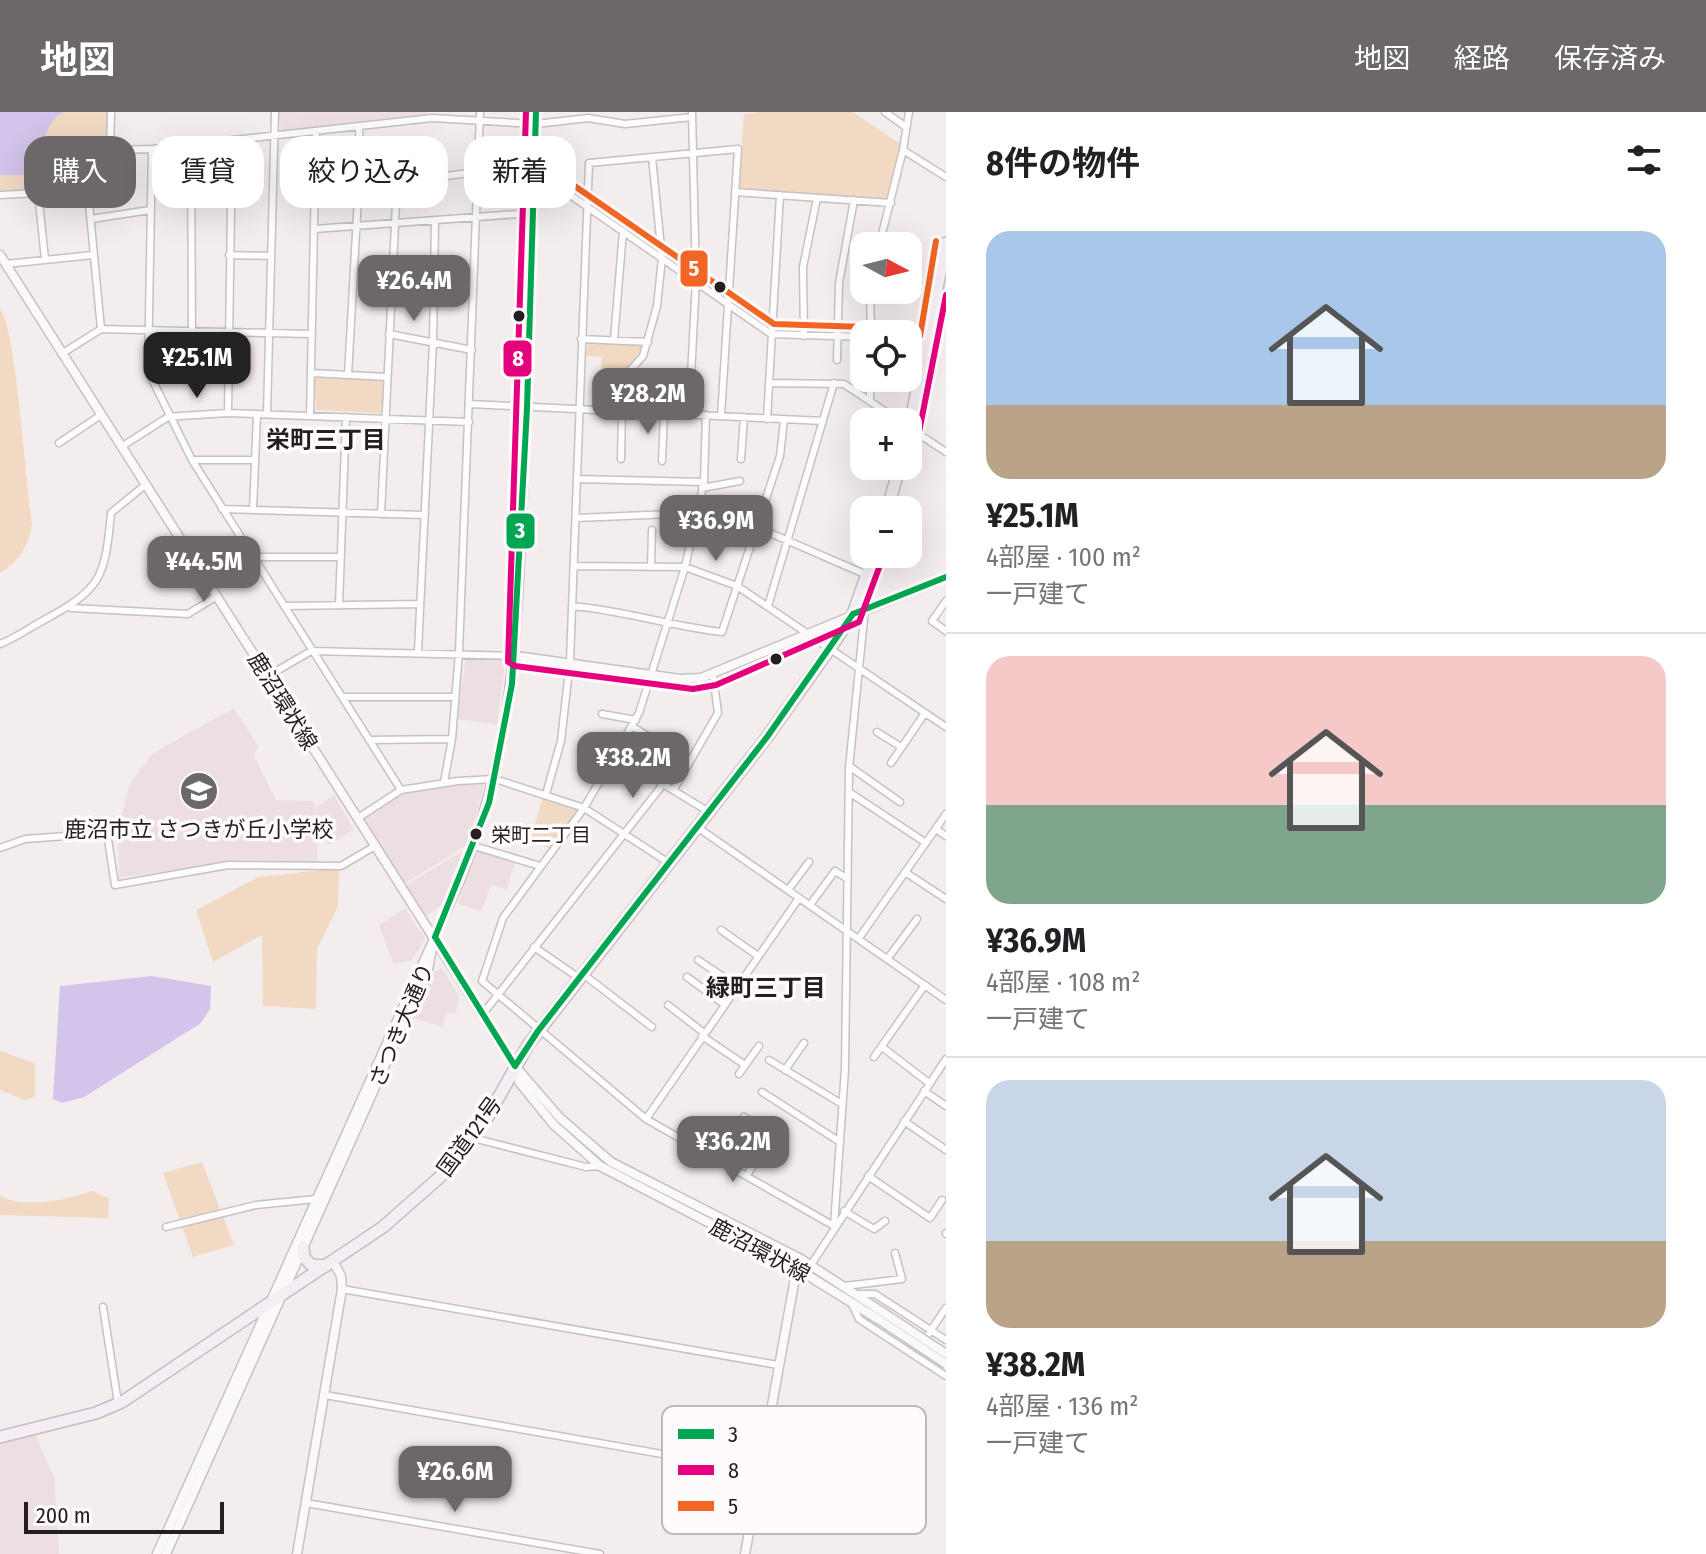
<!DOCTYPE html>
<html lang="ja">
<meta charset="utf-8">
<style>
body{margin:0;font-family:"Fira Sans Condensed","Noto Sans JP",sans-serif;background:#f2f2f2;color:#202124;height:100vh;display:flex;flex-direction:column;font-size:30px;white-space:nowrap}
*{box-sizing:border-box;margin:0}
p{font-size:26px;color:#757577}
.icon{flex:none;width:44px;height:44px;fill:none;stroke:currentColor;stroke-width:2;stroke-linecap:round;stroke-linejoin:round}
.map{position:relative;flex:1;overflow:hidden}
.sheet{display:flex;flex-direction:column;background:#fff;width:760px}
.sheet>*{flex:none}
.hud{position:absolute;left:24px;top:24px;width:760px;height:72px;display:flex;gap:16px}
.needle{width:52px;rotate:97deg}
.tools{position:absolute;left:850px;top:120px;display:grid;gap:16px}
.tools a{display:grid;place-items:center;width:72px;height:72px;border-radius:16px;background:#fff;box-shadow:0 8px 32px #0002;font-size:40px}
.scale{position:absolute;left:24px;bottom:20px;width:200px;box-sizing:border-box;padding-left:8px;border:4px solid #231f20;border-top:0;font-size:22px;line-height:28px;white-space:nowrap;color:#231f20;-webkit-text-stroke:6px #fffafb;paint-order:stroke}
.price{position:absolute;translate:-50% -68px;padding:0 18px;border-radius:16px;background:#6c6768;color:#fff;font-size:26px;line-height:52px;filter:drop-shadow(0 2px 4px #0008)}
.price::after{content:'';position:absolute;left:50%;top:48px;width:24px;height:18px;margin-left:-12px;background:inherit;clip-path:polygon(0 0,100% 0,50% 100%)}
.price.active{background:#222;color:#fff}
ul{padding:0;list-style:none}
li{display:grid;align-content:center;gap:16px;height:424px;padding:0 40px}
li+li{border-top:2px solid #e0e0e0}
li span{display:grid;place-items:center;height:248px;border-radius:24px;color:#555}
li>.icon{margin-inline-start:auto}
span .icon{width:144px;height:144px;fill:#fffc;stroke-width:1}
li b{font-size:34px}
h2{display:flex;justify-content:space-between;align-items:center;height:96px;padding:0 40px;font-size:34px}
.chip{padding:0 28px;border-radius:24px;background:#fff;box-shadow:0 8px 32px #0002;font-size:28px;line-height:72px}
.chip.active{background:#6c6768;color:#fff}
header{display:flex;align-items:center;gap:48px;box-sizing:border-box;height:112px;padding:0 40px;background:#6c6768;color:#fff}
header strong{font-size:38px}
nav{display:flex;gap:44px;margin-inline-start:auto;font-size:28px}
main{display:flex;flex:1;min-height:0}
.map>svg:first-child{display:block}
</style>
<header>
<strong>地図</strong>
<nav><a>地図</a><a>経路</a><a>保存済み</a></nav>
</header>
<main>
<div class="map">
<svg width="946" height="1442" viewBox="0 0 946 1442">
<rect width="100%" height="100%" fill="#f4edee"/>
<!-- built -->
<path fill="#eddee1" d="M278,0H428L426,4L281,19Z
M466,545L501,548L505,552L497,612L457,607Z
M234,596L258,634L254,644L276,688L313,689L316,703V695L334,683L354,717L329,733L318,721L317,750L243,748L119,766L118,717L130,671L153,641Z
M481,671L484,674L467,733L404,772L362,705L402,681Z
M466,737L442,793L426,804L406,773Z
M478,737L516,747L507,777L491,773L481,799L458,792Z
M405,796L425,827L411,849L393,851L379,813Z
M442,856L459,884L456,902L446,901L443,915L413,906L433,860Z
M35,1322L54,1366L59,1442H0V1331Z"/>
<!-- green -->
<path fill="#f2d9c4" d="M0,0H108L111,70L0,79Z
M765,0H853L897,30L901,29L889,84L884,89L741,78L739,74L744,2Z
M0,197C16,215 26,376 32,412C29,433 19,450 0,461Z
M589,230L642,233L644,237L614,272L600,270L602,245L585,244Z
M318,263L383,267L385,298L381,301L316,298L314,267Z
M543,685L575,695L577,701L550,736L530,729Z
M339,756L338,794L317,837L316,897L263,894L262,823L213,850L196,798L259,765Z
M0,939L35,951V985L25,988L0,978Z
M202,1050L234,1133L193,1145L163,1061Z
M92,1079L109,1086L108,1106L0,1103V1084C24,1097 66,1088 92,1079Z"/>
<!-- water -->
<path fill="#d2c4ea" d="M0,0H64C38,12 49,45 26,63H0Z
M152,864L211,874L210,897L201,911L84,985L62,991L53,987L60,874Z"/>
<g fill="none" stroke-linecap="round" stroke-linejoin="round">
<defs>
<path id="street" d="M111,0L110,38L152,37L432,6L536,12L588,6L625,12L692,5
M885,0L906,15
M191,32L192,219
M152,37L148,259L192,348L401,678
M903,38L946,65
M534,58L771,222L864,225
M735,80L891,91
M88,81L101,217
M0,83L38,81L45,147
M91,107L150,98
M314,117L532,101
M879,134L903,38L909,0
M229,143L271,144
M6,152L93,143
M870,178L871,222
M389,222L472,238
M804,224L803,155L817,86
M908,226H928
M581,227L648,230
M614,228L623,119
M63,241L101,217L312,222
M837,248L839,171L854,88
M148,259L228,261
M311,261L387,265
M348,263L360,50L359,14
M659,264L692,265
M769,271L844,272L901,310
M870,289V266
M470,292L823,309
M615,299L617,273L643,244L657,194L662,146L652,45
M228,301L232,28
M267,302L275,0
M689,302L696,168L692,0
M706,303L704,370L685,455L639,601L584,696L503,806L482,869L646,1007L834,1114
M310,304L316,19
M767,307L780,83
M908,315L946,340
M59,331L101,303
M121,335L168,305L180,304L228,301L469,310
M621,347L622,299
M741,347L744,305
M192,348H255
M662,349L664,301
M577,367L704,370
M702,376L740,369
M222,397L425,403
M253,398L257,302
M381,402L397,71L475,60
M576,406L696,401
M694,416L756,415L867,463
M253,445H341
M574,454L685,455L737,474L946,615
M651,455L652,418
M946,489L932,509L946,519
M339,493L346,305
M284,494L420,492
M572,494C622,498 670,514 722,520L780,344L784,308
M768,494L834,271
M71,496L188,502L217,484
M0,532C16,526 29,516 44,508C102,477 105,465 111,401L145,373
M418,539L433,230L435,108
M268,564L311,539L516,544
M342,585H454
M602,602L636,608
M633,615L659,631L642,658
M877,620L901,635
M369,628L452,627
M617,644L709,700
M891,651L925,601
M849,654L900,690
M444,670L452,627L459,540L480,0
M674,677L718,601L713,563
M849,680L926,731
M546,682L561,629L570,549L589,51L738,37L721,304
M358,706L401,678L458,669L495,667L584,696L669,751
M697,715L946,888
M936,717L946,724
M474,734L540,754
M0,736L25,727L107,721L115,773L228,753L341,754L375,734
M905,760L946,787
M788,778L809,750
M810,793L835,759L848,767
M721,818L758,844
M859,826L946,702
M534,835L579,866
M888,846L917,807
M698,848L737,874
M583,862L652,915
M687,865L724,892
M668,893L704,921
M482,903L664,671
M702,924L745,953
M882,935L929,971
M874,945L925,873
M769,948L842,992
M785,958L804,931
M739,962L759,934
M924,979L946,994
M762,980L840,1030
M646,1007L799,786
M904,1009L946,1038
M473,1026L586,1055L600,1054
M717,1046L744,1005L773,1022L747,1063
M868,1064L930,1106L942,1088
M844,1099L874,1117L885,1109
M834,1114L845,957L849,656L865,497
M166,1115L256,1093L316,1087
M946,1121V1122
M805,1162L946,947
M845,1174L902,1167L895,1141
M342,1177L778,1253
M856,1182H875L946,1228
M851,1190L859,1207L946,1264
M103,1195L118,1291
M923,1230L946,1196
M325,1283L759,1359
M306,1391L600,1442"/>
<path id="secondary" d="M0,143L515,954L560,1006L611,1050L801,1147L884,1201
M516,544L680,567L701,566L946,465
M516,955L519,970L554,1013L600,1054L796,1156L878,1207
M157,1442L460,769C517,627 518,501 524,352C529,235 533,117 536,0
M166,1442L428,857L432,837
M297,1442L342,1177L341,1164L333,1149
M745,1442L797,1155"/>
<path id="highway" d="M908,323L946,131
M887,398L900,354
M303,1135L304,1145L311,1153L326,1154
M0,1325L96,1301L122,1290L383,1115L441,1064L487,1006L528,933L767,625L831,535L853,502L874,442"/>
</defs>
<!-- street casing -->
<use href="#street" stroke="#c6c1c2" stroke-width="9"/>
<!-- secondary casing -->
<use href="#secondary" stroke="#c6c1c2" stroke-width="11"/>
<!-- highway casing -->
<use href="#highway" stroke="#c6bcc3" stroke-width="14"/>
<!-- street -->
<use href="#street" stroke="#fdfcfc" stroke-width="6"/>
<!-- secondary -->
<use href="#secondary" stroke="#fbf8fa" stroke-width="8"/>
<!-- highway -->
<use href="#highway" stroke="#f4edf3" stroke-width="11"/>
<defs>
<path id="secondary-bridge" d="M884,1201L946,1242
M878,1207L946,1252"/>
</defs>
<!-- secondary-bridge casing -->
<use href="#secondary-bridge" stroke="#c6c1c2" stroke-width="11" stroke-linecap="butt"/>
<!-- secondary-bridge -->
<use href="#secondary-bridge" stroke="#fbf8fa" stroke-width="8"/>
<defs>
<path id="bus-1" d="M853,502L946,465
M435,825L489,691L512,572L527,296L536,0
M435,825L515,954
M515,954L538,919L767,625L853,502"/>
<path id="bus-2" d="M526,0L508,550L515,554L693,577L716,573L859,510L883,445
M918,325L946,183"/>
<path id="bus-3" d="M540,50L774,212L864,215
M920,224L936,129"/>
</defs>
<!-- bus-1 casing -->
<use href="#bus-1" stroke="#fffafb" stroke-width="12"/>
<!-- bus-2 casing -->
<use href="#bus-2" stroke="#fffafb" stroke-width="12"/>
<!-- bus-3 casing -->
<use href="#bus-3" stroke="#fffafb" stroke-width="12"/>
<!-- bus-1 -->
<use href="#bus-1" stroke="#00a651" stroke-width="6"/>
<!-- bus-2 -->
<use href="#bus-2" stroke="#e5007d" stroke-width="6"/>
<!-- bus-3 -->
<use href="#bus-3" stroke="#f26522" stroke-width="6"/>
</g>
<!-- icons -->
<defs>
<symbol id="school-disc" viewBox="-11 -11 22 22"><circle r="9.5" fill="#6c6768" stroke="#fffafb"/><path d="M0-5L7-2L0 1L-7-2ZM-4 1L0 2.5L4 1V4Q0 6-4 4Z" fill="#fff"/></symbol>
</defs>
<g fill-rule="evenodd">
<use href="#school-disc" x="177" y="657" width="44" height="44"/>
</g>
<!-- markers -->
<g fill="#231f20" stroke="#fffafb" stroke-width="3">
<circle cx="720" cy="175" r="7"/>
<circle cx="519" cy="204" r="7"/>
<circle cx="776" cy="547" r="7"/>
<circle cx="476" cy="722" r="7"/>
</g>
<g text-anchor="middle" stroke-width="7" stroke-linejoin="round" paint-order="stroke">
<!-- bus labels -->
<g font-size="20" fill="#231f20" stroke="#fffafb" text-anchor="start">
<text x="491" y="730">栄町二丁目</text>
</g>
<!-- street labels -->
<g font-size="22" fill="#231f20" stroke="#fffafb">
<text transform="translate(283 589) rotate(58)" y="8">鹿沼環状線</text>
<text transform="translate(401 913) rotate(-67)" y="8">さつき大通り</text>
<text transform="translate(469 1024) rotate(-54)" y="8">国道121号</text>
<text transform="translate(760 1138) rotate(28)" y="8">鹿沼環状線</text>
</g>
<!-- poi labels -->
<g font-size="22" fill="#231f20" stroke="#fffafb">
<text x="199" y="725">鹿沼市立 さつきが丘小学校</text>
</g>
<!-- neighbourhood labels -->
<g font-size="24" font-weight="bold" fill="#231f20" stroke="#fffafb">
<text x="326" y="336">栄町三丁目</text>
<text x="766" y="884">緑町三丁目</text>
</g>
</g>
<!-- legend -->
<rect x="662" y="1294" width="264" height="128" rx="12" fill="#fffafb" stroke="#bdb8b9" stroke-width="2"/>
<rect x="678" y="1317" width="36" height="10" fill="#00a651"/>
<rect x="678" y="1353" width="36" height="10" fill="#e5007d"/>
<rect x="678" y="1389" width="36" height="10" fill="#f26522"/>
<g font-size="22" fill="#231f20">
<text x="728" y="1330">3</text>
<text x="728" y="1366">8</text>
<text x="728" y="1402">5</text>
</g>
<g stroke="#fffafb" stroke-width="3">
<rect x="679" y="137" width="30" height="39" rx="8" fill="#f26522"/>
<rect x="502" y="227" width="31" height="39" rx="8" fill="#e5007d"/>
<rect x="505" y="400" width="31" height="38" rx="8" fill="#00a651"/>
</g>
<g font-size="22" text-anchor="middle" font-weight="bold" fill="#fff">
<text x="694" y="164">5</text>
<text x="518" y="254">8</text>
<text x="520" y="426">3</text>
</g>
</svg>
<div class="tools">
<a><svg class="needle" viewBox="-14 -14 28 28"><path d="M0-13l5 13h-10z" fill="#e53935"/><path d="M0 13l5-13h-10z" fill="#757577"/></svg></a>
<a><svg class="icon" aria-label="locate" viewBox="0 0 24 24"><circle cx="12" cy="12" r="6"/><path d="M12 2v4M12 18v4M2 12h4M18 12h4"/></svg></a>
<a>+</a>
<a>−</a>
</div>
<div class="scale">200 m</div>
<b class="price" style="left:414px;top:211px">¥26.4M</b>
<b class="price active" style="left:197px;top:288px">¥25.1M</b>
<b class="price" style="left:648px;top:324px">¥28.2M</b>
<b class="price" style="left:716px;top:451px">¥36.9M</b>
<b class="price" style="left:204px;top:492px">¥44.5M</b>
<b class="price" style="left:633px;top:688px">¥38.2M</b>
<b class="price" style="left:733px;top:1072px">¥36.2M</b>
<b class="price" style="left:455px;top:1402px">¥26.6M</b>
<div class="hud">
<a class="chip active">購入</a>
<a class="chip">賃貸</a>
<a class="chip">絞り込み</a>
<a class="chip">新着</a>
</div>
</div>
<section class="sheet">
<h2>8件の物件<svg class="icon" aria-label="filters" viewBox="0 0 24 24"><path d="M4 7h16M4 17h16"/><circle cx="9" cy="7" r="2"/><circle cx="15" cy="17" r="2"/></svg></h2>
<ul>
<li><span style="background:linear-gradient(#a9c7e8 70%,#b9a48a 0)"><svg class="icon" aria-label="home" viewBox="0 0 24 24"><path d="M3 11l9-7 9 7M6 9v11h12V9"/></svg></span><div><b>¥25.1M</b><p>4部屋 · 100 m²</p><p>一戸建て</p></div></li>
<li><span style="background:linear-gradient(#f6c9c9 60%,#7fa58c 0)"><svg class="icon" aria-label="home" viewBox="0 0 24 24"><path d="M3 11l9-7 9 7M6 9v11h12V9"/></svg></span><div><b>¥36.9M</b><p>4部屋 · 108 m²</p><p>一戸建て</p></div></li>
<li><span style="background:linear-gradient(#c9d6e8 65%,#b9a48a 0)"><svg class="icon" aria-label="home" viewBox="0 0 24 24"><path d="M3 11l9-7 9 7M6 9v11h12V9"/></svg></span><div><b>¥38.2M</b><p>4部屋 · 136 m²</p><p>一戸建て</p></div></li>
</ul>
</section>
</main>
